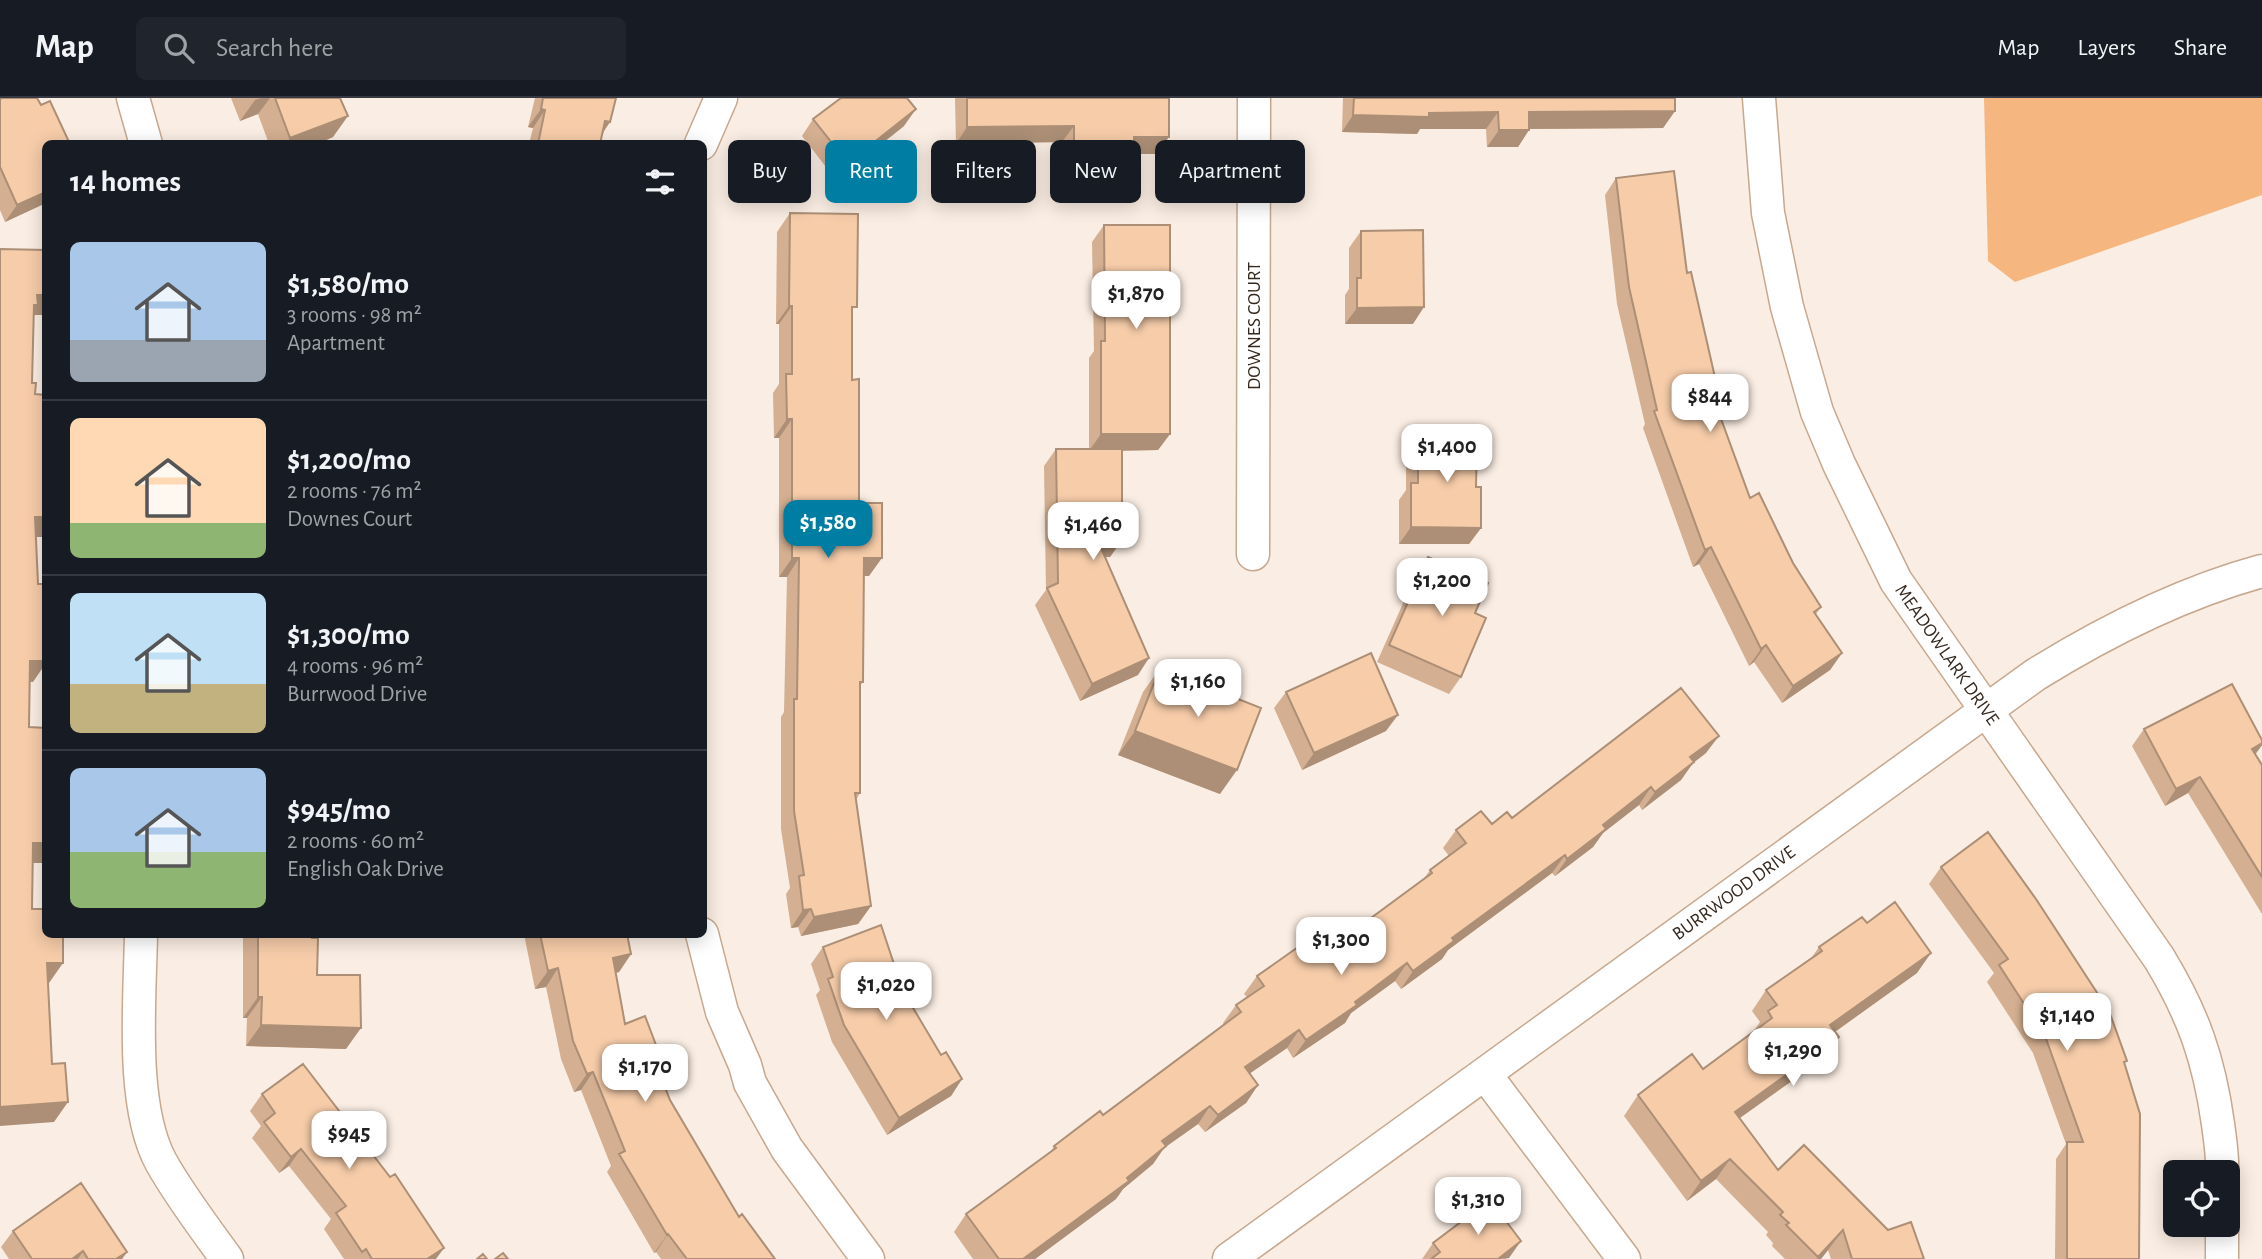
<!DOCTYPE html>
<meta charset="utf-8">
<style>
body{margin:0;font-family:"Alegreya Sans",sans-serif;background:#20242c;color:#f1f3f6;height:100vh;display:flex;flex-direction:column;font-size:26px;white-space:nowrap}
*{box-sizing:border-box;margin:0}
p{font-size:23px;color:#9ea1a6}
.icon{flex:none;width:38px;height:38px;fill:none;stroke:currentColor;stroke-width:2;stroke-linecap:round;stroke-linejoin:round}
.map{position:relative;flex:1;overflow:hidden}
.details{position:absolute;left:42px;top:42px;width:665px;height:798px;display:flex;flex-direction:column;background:#171b24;border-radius:10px;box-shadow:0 4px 18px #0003}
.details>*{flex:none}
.hud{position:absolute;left:728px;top:42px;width:665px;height:63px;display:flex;gap:14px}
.buttons{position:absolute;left:2163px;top:1062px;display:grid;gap:14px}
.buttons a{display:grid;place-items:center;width:77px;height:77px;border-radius:10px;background:#171b24;box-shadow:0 4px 18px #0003;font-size:35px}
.price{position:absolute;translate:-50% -60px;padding:0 16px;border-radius:14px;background:#fff;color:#222;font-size:23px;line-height:46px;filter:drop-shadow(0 2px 4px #0008)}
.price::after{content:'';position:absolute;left:50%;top:42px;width:21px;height:16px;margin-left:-10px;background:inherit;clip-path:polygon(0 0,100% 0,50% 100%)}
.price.current{background:#007da3;color:#fff}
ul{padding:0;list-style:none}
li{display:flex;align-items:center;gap:21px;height:175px;padding:0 28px}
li+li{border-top:2px solid #363941}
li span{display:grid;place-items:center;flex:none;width:196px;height:140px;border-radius:10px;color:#555}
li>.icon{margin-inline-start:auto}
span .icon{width:84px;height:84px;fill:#fffc;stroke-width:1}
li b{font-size:30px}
h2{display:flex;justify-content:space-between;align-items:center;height:84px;padding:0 28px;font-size:30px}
.chip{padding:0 24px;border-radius:10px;background:#171b24;box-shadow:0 4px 18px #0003;font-size:24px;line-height:63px}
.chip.current{background:#007da3;color:#fff}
header{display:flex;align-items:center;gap:42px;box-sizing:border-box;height:98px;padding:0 35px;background:#171b24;border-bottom:2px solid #363941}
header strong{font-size:33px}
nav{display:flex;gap:38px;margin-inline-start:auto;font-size:24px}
.search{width:490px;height:63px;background:#20242c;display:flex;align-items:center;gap:18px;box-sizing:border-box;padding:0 24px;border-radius:10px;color:#9ea1a6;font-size:26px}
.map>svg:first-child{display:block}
</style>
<header>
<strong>Map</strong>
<div class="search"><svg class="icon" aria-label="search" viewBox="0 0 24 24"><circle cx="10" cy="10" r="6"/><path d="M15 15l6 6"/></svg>Search here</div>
<nav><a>Map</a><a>Layers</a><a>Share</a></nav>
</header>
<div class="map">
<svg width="2262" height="1161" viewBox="0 0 2262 1161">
<rect width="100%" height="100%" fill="#faede3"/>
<!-- green -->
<path fill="#f5b680" d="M1984,0H2262V97L2015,184L1988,163Z"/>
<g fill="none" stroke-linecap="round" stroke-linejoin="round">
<defs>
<path id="minor" d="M133,0L146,46
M1759,0L1768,115L1787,209L1817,314L1839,366L1896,483L2159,860C2193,916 2209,961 2218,1026C2220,1042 2223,1058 2222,1074
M701,46L721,0
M1253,456L1254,0
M141,836C140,901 130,1007 161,1064C180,1098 204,1129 227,1161
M702,836L722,914L745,967L750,985L787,1051L868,1161
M1485,976L1624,1161
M1229,1161L2035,577C2106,533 2181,495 2262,473
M2222,1161V1127"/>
</defs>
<!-- minor casing -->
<use href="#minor" stroke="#c6a88f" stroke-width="35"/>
<!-- minor -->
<use href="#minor" stroke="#fff" stroke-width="32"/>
</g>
<!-- wall -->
<path fill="#d4af91" d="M231,0H340L333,39L317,46H269L258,16L240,23Z
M535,0H616L610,24L603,35L600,46H529L533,30L528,29Z
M955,0H1169L1157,56H1128L1123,63H1062V44L956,46Z
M1343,0H1675V13L1663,30L1529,31L1518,49H1487L1486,31H1420L1417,36L1342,34Z
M0,1L46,46V105L5,124L0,112Z
M813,21L904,28L836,82L802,38Z
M1616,80L1687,175L1719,297L1726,316L1722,322L1750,400L1821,509L1816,516L1842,555L1830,572L1782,605L1754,564L1749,568L1699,466L1693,469L1643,330L1645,326L1617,206L1605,97Z
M790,115L852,216V282L859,405L869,478H864L863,584L860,588V695L856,702L871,808L858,826L801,838L798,829L791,830L786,796L790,790L781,731V619L784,614L787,479H779V340H774L773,295L779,286V226H776L777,134Z
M1104,127L1170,336L1158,352L1122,353V442L1110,459H1106L1138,577L1080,603L1035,507L1046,492L1044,368L1056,351H1089V260L1094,253L1092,144Z
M1361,133L1413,226H1345V197L1349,191V150Z
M1418,338L1476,389L1481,430L1469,446H1399V402L1406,392V355Z
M1428,459L1475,515L1461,579L1449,596L1377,564L1416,476Z
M1160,570L1220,696L1118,657L1143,594Z
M1286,594L1386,633L1302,672L1274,610Z
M2144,631L2262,642V647L2255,656L2262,667V816L2188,695L2165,708L2132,648Z
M1706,655L1693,665L1681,682L1642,712L1639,707L1603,735L1593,749L1555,778L1552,775L1448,852L1442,861L1401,891L1395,883L1351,915L1345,925L1293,960L1287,950L1250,975L1258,987L1246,1005L1205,1034L1198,1026L1164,1050L1153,1066L1123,1091L1116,1101L1035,1161H973L954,1134L966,1116L1050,1055L1054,1048L1103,1017L1224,927L1223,925L1236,907L1247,899L1244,896L1257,878L1322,856L1423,782L1430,772L1449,758L1443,750L1456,732L1492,726Z
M1941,769L2125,966L2139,1161H2055L2056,1061L2066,1046L2033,955L1987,884L1994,875L1929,786Z
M1867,825L1917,875L1835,934L1839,939L1824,960L1740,1020L1778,1072L1888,1132L1924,1161H1831L1828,1152L1821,1161H1785L1772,1148L1773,1145L1766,1137L1768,1134L1716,1081L1687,1103L1624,1018L1638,997L1703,971L1753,934L1760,924L1752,913L1766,892L1812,859L1819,849Z
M243,836H312L317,877L346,951L246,948L247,920H243Z
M524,836H627L631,856L619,874L616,875L625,926L656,947L651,954L670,1002L739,1119L775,1161H661L656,1154L654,1155L607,1074L611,1068L581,992L574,994L561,961L546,889L535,891Z
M823,849L903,893L941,957L962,981L951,998L887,1037L832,944L816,897L820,892L811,866Z
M262,996L436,1161H344L324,1131L331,1121L289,1068L279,1075L252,1040L261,1028L250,1013Z
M13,1133L127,1154L122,1161H9L1,1149Z
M1433,1145L1509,1161H1422Z"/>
<!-- shaded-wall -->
<path fill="#ac8f76" d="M261,0H270L258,16L240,23L255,2Z
M541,11L545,12L533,30L528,29Z
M916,11L904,28L836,82L848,65Z
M1675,13L1663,30L1517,31L1529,14Z
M1498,14L1486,31H1420L1417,36L1342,34L1353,17Z
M348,18L333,39L317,46H287L290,40Z
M605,23L610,24L597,42Z
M1074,28L1062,44L956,46L967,29Z
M1499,32H1529L1518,49H1487Z
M1134,39H1169L1157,56H1128L1123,63H1062L1074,46Z
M46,94V105L5,124L17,107Z
M37,197H46V217H31Z
M789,208H792L779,226H776Z
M1424,209L1413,226H1345L1357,210Z
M787,321H792L779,340H774Z
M1101,336H1170L1158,352L1089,353Z
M35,419H46V439H21Z
M1411,429L1481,430L1469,446H1399Z
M1122,442L1110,459H1087L1098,443Z
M1711,449L1699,466L1693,469L1705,452Z
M792,460H799L787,479H779Z
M864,460H882L869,478H851Z
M1766,547L1754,564L1749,568L1761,551Z
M1842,555L1830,572L1782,605L1793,588Z
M1149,560L1138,577L1080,603L1092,586Z
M30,563H46V565L33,584L16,583Z
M1398,617L1386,633L1302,672L1314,655Z
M1135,633L1237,672L1220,696L1118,657Z
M1719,638L1706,655L1693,665L1681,682L1642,712L1655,694L1690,659Z
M2262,645V647L2252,661V651Z
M2200,679L2188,695L2165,708L2176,691Z
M1651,689L1639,707L1603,735L1593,749L1555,778L1567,761L1603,727Z
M33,745H46V765H19Z
M1565,757L1552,775L1448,852L1442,861L1401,891L1413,873L1452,840Z
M871,808L858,826L801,838L814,819Z
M811,811L798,829L791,830L803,812Z
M1931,855L1917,875L1815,948L1830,927Z
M631,856L619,874L600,878L613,860Z
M47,865H63L49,885H33Z
M1407,865L1395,883L1351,915L1345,925L1293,960L1306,942Z
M558,870L546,889L535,891L548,873Z
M258,899H262L247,920H243Z
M261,927L361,930L346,951L246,948Z
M1299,932L1287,950L1233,987L1245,969Z
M1839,939L1824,960L1720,1034L1735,1014Z
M593,974L581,992L574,994L587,976Z
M962,981L951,998L887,1037L899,1020Z
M1258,987L1246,1005L1205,1034L1218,1017Z
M68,1004L54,1024L0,1028V1009Z
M1210,1008L1198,1026L1164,1050L1153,1066L1123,1091L1116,1101L1035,1161H1023L1127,1080L1162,1043Z
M301,1051L289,1068L279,1075L291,1059Z
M1730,1061L1716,1081L1687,1103L1701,1083Z
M1843,1132L1828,1152L1821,1161H1817Z
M668,1136L656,1154L654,1155L667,1137Z
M1521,1143L1509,1160L1498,1161Z
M444,1150L436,1161H427Z
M83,1153L78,1161H72Z
M127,1154L122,1161H116Z"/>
<!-- building -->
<path fill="#f6cca9" stroke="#ac8f76" stroke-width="2" d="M2,0H37L41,7L50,3L70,46H46V94L17,107L0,69V1Z
M275,0H340L348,18L290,40Z
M543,0H616L610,24L605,23L600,46H538L545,12L541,11Z
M841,0H907L916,11L848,65L813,21Z
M967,0H1169V39H1134V47L1074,46V28L967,29Z
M1354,0H1675V13L1529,14V32H1499L1498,14L1429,15V19L1353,17Z
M1674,73L1687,175L1691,174L1719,297L1726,316L1720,318L1750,400L1759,395L1793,465L1821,509L1814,514L1842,555L1793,588L1766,547L1761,551L1711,449L1705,452L1654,313L1657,312L1629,189L1616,80Z
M790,115L858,116L857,209H852V282L859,281V405H882V460H864L863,584H860V695H855L871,808L814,819L811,811L803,812L799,778L804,777L794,713V601H797L799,460H792V321H787L786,276H792V208H789Z
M1104,127H1170V336H1101V243H1105Z
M1423,132L1424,209L1357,210V180H1361V133Z
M0,151L46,152V197H37L38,207H34L32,285H36L35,296L46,297V419H35L38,486H46V563H30L29,629L46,630V745H33L32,811H46V836H63V865H47L52,966L65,965L68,1004L0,1009Z
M1418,338H1477L1476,389H1481V430L1411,429V385H1418Z
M1056,351H1122V442L1098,443L1149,560L1092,586L1047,490L1058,485Z
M1428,459L1488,485L1475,515L1486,520L1461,579L1389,547Z
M1371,555L1398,617L1314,655L1286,594Z
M1160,570L1261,610L1237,672L1135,633Z
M2232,586L2262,642V645L2252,651L2262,667V779L2200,679L2176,691L2144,631Z
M1681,590L1719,638L1690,659L1694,664L1655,694L1651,689L1603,727L1606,731L1567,761L1565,757L1452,840L1454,843L1413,873L1407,865L1355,904L1357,907L1306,942L1299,932L1245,969L1258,987L1218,1017L1210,1008L1162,1043L1166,1048L1127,1080L1129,1083L1023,1161H999L966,1116L1056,1050L1054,1048L1100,1013L1103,1017L1241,914L1236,907L1264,888L1257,878L1311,840L1322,856L1432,775L1430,772L1466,745L1456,732L1481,713L1492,726L1507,714L1512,720Z
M1988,734L2036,801L2109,913L2127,963L2124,964L2140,1016L2139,1161H2067V1044H2083L2045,938L1999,867L2008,861L1941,769Z
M1895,804L1931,855L1830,927L1839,939L1735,1014L1778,1072L1804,1047L1888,1132L1911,1124L1924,1161H1852L1843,1132L1818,1159L1786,1127L1789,1125L1780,1117L1783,1114L1730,1061L1701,1083L1638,997L1692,956L1703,971L1772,920L1768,913L1777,907L1766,892L1822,853L1819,849L1862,819L1867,825Z
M881,827L903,893L941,957L946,954L962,981L899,1020L844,927L828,881L833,879L823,849Z
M258,836H312V840H318L317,877H360L361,930L261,927L262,899H258Z
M540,836H627L631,856L613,860L625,926L645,918L656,947L649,949L670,1002L739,1119L742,1116L775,1161H687L668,1136L667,1137L619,1056L625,1053L593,974L587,976L573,943L558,870L548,873Z
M303,966L390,1079L395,1076L444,1150L427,1161H372L366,1151L362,1154L336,1115L346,1108L301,1051L291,1059L264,1024L275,1015L262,996Z
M81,1085L127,1154L116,1161H88L83,1153L72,1161H32L13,1133Z
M1490,1102L1521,1143L1498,1161H1431L1440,1154L1433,1145Z
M503,1155L508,1161H495Z
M483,1156L487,1161H477Z"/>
<g text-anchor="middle" stroke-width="5" stroke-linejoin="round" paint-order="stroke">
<!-- street labels -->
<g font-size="19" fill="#35291f" stroke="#fff">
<text transform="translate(1253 228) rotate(-90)" y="7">DOWNES COURT</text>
<text transform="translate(1948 556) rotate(55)" y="7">MEADOWLARK DRIVE</text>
<text transform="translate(1733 794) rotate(-36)" y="7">BURRWOOD DRIVE</text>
</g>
</g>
</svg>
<div class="buttons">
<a><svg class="icon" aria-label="locate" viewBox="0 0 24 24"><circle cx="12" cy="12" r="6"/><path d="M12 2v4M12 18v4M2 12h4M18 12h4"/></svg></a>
</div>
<b class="price" style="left:1136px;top:233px">$1,870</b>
<b class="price" style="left:1710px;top:336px">$844</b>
<b class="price" style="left:1447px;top:386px">$1,400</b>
<b class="price current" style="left:828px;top:462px">$1,580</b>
<b class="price" style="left:1093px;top:464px">$1,460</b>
<b class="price" style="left:1442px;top:520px">$1,200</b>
<b class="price" style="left:1198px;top:621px">$1,160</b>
<b class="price" style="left:1341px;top:879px">$1,300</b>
<b class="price" style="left:886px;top:924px">$1,020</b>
<b class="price" style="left:2067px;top:955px">$1,140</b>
<b class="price" style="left:1793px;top:990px">$1,290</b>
<b class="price" style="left:645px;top:1006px">$1,170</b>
<b class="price" style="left:349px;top:1073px">$945</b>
<b class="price" style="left:1478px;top:1139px">$1,310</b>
<div class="hud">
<a class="chip">Buy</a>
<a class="chip current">Rent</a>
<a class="chip">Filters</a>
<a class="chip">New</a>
<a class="chip">Apartment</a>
</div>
<section class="details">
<h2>14 homes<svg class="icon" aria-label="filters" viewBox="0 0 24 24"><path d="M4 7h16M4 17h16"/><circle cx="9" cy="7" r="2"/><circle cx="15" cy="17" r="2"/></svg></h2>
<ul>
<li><span style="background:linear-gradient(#a9c7e8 70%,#9aa5b1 0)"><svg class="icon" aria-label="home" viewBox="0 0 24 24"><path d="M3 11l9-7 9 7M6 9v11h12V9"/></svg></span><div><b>$1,580/mo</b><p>3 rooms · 98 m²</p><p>Apartment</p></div></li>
<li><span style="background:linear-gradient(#ffd9b3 75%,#8fb573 0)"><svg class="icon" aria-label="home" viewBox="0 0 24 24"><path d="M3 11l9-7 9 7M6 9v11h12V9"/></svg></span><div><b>$1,200/mo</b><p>2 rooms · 76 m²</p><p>Downes Court</p></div></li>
<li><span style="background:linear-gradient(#bfe0f5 65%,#c2b280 0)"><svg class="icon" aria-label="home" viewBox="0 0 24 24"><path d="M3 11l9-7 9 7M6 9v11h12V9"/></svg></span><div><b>$1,300/mo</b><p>4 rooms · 96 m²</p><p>Burrwood Drive</p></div></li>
<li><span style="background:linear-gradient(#a9c7e8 60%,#8fb573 0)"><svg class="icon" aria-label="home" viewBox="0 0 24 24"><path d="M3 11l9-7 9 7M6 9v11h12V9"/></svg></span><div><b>$945/mo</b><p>2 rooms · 60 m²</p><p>English Oak Drive</p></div></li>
</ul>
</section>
</div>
